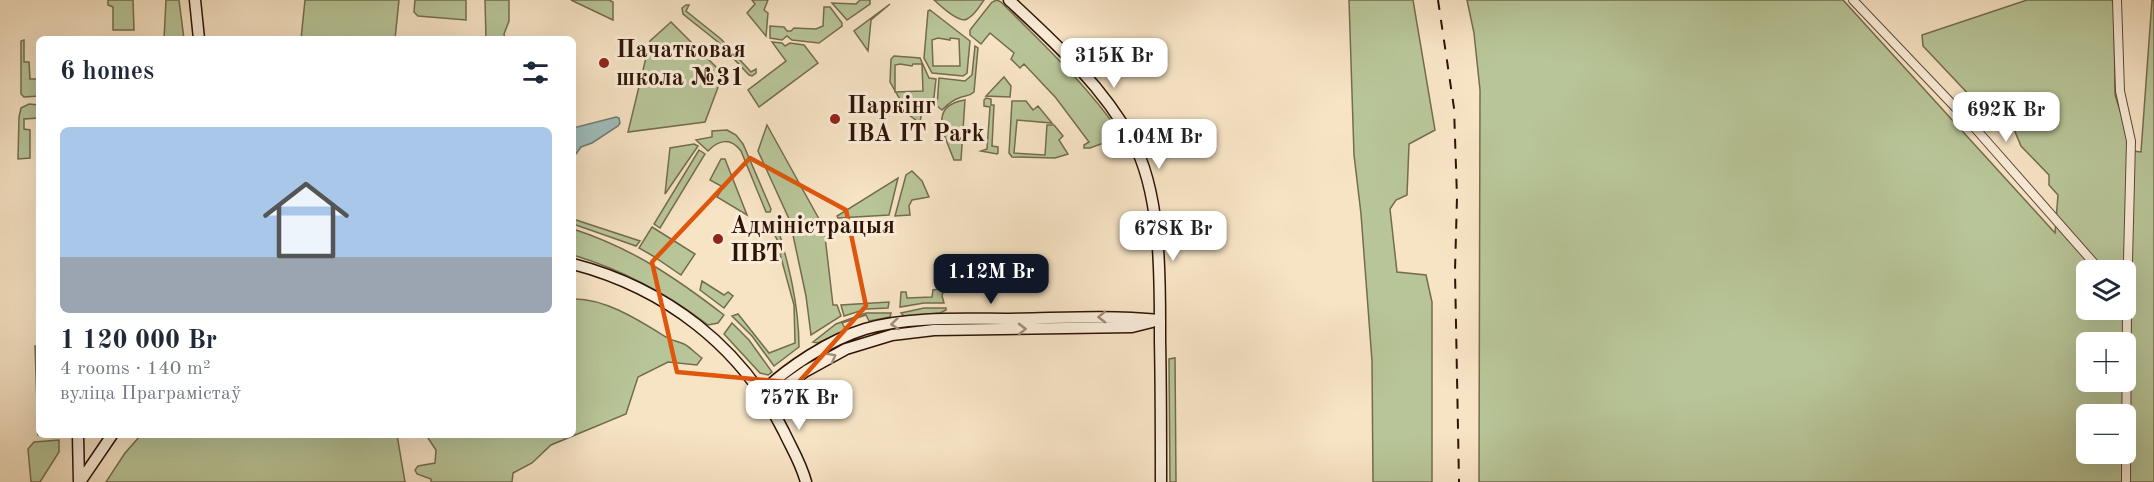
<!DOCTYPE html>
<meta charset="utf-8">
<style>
body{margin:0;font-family:"Old Standard TT",serif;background:#f2f2f3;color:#1f2937;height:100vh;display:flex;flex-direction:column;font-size:22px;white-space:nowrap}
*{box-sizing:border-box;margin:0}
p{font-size:20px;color:#747a83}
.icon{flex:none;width:33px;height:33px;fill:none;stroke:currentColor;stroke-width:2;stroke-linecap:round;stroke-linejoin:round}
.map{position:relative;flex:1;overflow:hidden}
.side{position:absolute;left:36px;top:36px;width:540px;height:402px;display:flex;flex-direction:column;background:#fff;border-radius:9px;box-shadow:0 6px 24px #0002}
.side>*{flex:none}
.tools{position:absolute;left:2076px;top:260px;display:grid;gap:12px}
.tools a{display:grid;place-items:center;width:60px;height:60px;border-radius:9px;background:#fff;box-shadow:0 6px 24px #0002;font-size:30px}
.price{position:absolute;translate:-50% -51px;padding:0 14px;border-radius:12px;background:#fff;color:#222;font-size:20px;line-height:39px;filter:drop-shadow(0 2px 3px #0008)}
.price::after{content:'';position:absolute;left:50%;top:36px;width:18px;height:14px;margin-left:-9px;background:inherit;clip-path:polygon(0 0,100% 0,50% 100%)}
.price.on{background:#111827;color:#fff}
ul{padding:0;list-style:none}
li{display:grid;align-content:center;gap:12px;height:318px;padding:0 24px}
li+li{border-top:2px solid #e0e1e3}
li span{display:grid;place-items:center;height:186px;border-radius:9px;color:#555}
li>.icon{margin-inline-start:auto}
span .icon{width:108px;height:108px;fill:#fffc;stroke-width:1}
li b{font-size:26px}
h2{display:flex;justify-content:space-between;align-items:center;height:72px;padding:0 24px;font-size:26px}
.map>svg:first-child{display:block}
</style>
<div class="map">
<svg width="2154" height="482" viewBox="0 0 2154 482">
<rect width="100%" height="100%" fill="#f7e4c5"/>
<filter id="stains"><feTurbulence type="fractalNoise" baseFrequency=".00333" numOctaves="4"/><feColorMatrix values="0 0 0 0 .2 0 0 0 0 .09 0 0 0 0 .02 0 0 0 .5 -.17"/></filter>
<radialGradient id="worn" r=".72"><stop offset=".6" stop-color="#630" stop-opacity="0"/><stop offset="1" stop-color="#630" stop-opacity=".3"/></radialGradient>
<!-- green -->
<path fill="#b8c598" stroke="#746c4e" stroke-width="1.5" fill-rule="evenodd" d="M108,0H133L134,30H113V7L108,5Z
M166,0H179L184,39H164Z
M305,0H399L395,39H301Z
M415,0H466V20L418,16L414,12Z
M485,0H509V21L504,34L505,39H486Z
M571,0H609L613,2V20Z
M752,0H768L764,10L768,13L766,36L747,13L755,4Z
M860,0H870V4L847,20L832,3L856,4Z
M934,0H984C980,6 974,16 967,19C959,24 940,5 934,0Z
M997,0L1001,2C1043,44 1086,84 1120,133V137L1090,148H1084V145L1089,142L1056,98L1024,64L1020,68L1011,59L1014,53L990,33L981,44L970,35V30L992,2Z
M1349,0H1413L1435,130L1409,144L1407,195L1396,200L1390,209L1397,272L1426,275L1432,302V482H1373L1372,361L1361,214L1354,155Z
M1467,0H1843L2055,233L2058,195L2049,185V175L2021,146L2013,127L1993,105L1975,101L1923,46L1922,35L2027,0H2112L2114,6L2115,95L2133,151L2141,152L2152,0H2154V482H1479L1480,90L1474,33ZM2086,270H2126V309H2086ZM2086,342H2126V381H2086ZM2086,414H2126V453H2086Z
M890,4L871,20L868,51L854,31Z
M686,5H689L686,11L721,39L751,72L756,69V73L752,76L749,75L718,42L683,14L682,8Z
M824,7H830L842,23V26L819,43L792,40L787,36L782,40L770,38V26L784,27L787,31H791L794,28L816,29L823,26Z
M930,10L970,41L967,73L963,76L932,73L924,58L928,11ZM938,38L950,40V38L959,39L960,66H933L932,40Z
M671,22L723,74L705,122L628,132L650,41Z
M24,40V62H29L30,79H39V96L24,97L21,94V41Z
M772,42L782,43L785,46L790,43L804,45L818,63L759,107L748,90L786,61Z
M975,46L978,48L974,92C969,97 965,95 959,98C952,100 947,105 942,110L937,106L939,78L965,81L972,75Z
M894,56L920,58L929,78L936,79L933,106C923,107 921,113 920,123L909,115L890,82L891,59ZM900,64L912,66L913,64H922L923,91L895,92V65Z
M1004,77L1011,86L1010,97L986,96Z
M986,98L991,99V105H994L992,146L998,147V153L997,154L981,151L987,149L990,107L984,106V100Z
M965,100L961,160H954C945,136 927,106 965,100Z
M1012,101H1026L1033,110L1038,106L1052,123L1017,120L1014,153L1045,155L1047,125H1054L1063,136L1059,140L1068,154L1055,158L1012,157L1009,153Z
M29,104L39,105V118L24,119V129L30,130V158L18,159L19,117L21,108Z
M767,125L824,228L833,305H837L841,316L811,335L806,296L790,221L758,151Z
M727,130L736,135L743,144L771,209L770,212H766L741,151C731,138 719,139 708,151L696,140L712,137V131Z
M694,144L698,146L665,194L670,148Z
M699,150L705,154L660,228L654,224Z
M721,159H725L747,215L717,197L723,187L710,180Z
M912,171L922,181L929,197L912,200L909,206L910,215L895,216L906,175Z
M898,178L889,215L838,218L837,216Z
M573,219L640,241L636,246L573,224Z
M776,222C788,262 799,304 799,347L774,366L752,336L732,316L738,314L769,353L795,343L794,305L780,254L784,252L768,223Z
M652,227L695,254L681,275L653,256L639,248Z
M573,229C632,248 676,278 724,315L718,323L708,325C666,293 623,270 573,255Z
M702,281L724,295L728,292L733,296L724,308L700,290Z
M939,289L943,292L942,296L944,303H924L900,307L901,292H906L907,298L932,297L933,290Z
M573,299C605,298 640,321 666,337C672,341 678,341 684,344C690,347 696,354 702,358L697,365L668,362L638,377L626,414L551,445L532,463L513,473L512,482H431V479L417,474L415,470L418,466L435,463L436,450L426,435H573Z
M889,302L888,308L866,309L844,316L841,305Z
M924,308H946V310L940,313L905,317L901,313Z
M866,313H891L890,317L869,321L866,315L842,323L846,330L818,343L813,342L836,324Z
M732,323L749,340L772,372L768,375L760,373L724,334Z
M35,346L39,347V435L59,436L38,435Z
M1175,358L1176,482H1170L1169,359Z
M141,435H397L405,482H106L125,453Z
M59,440V452L40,482H31L28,449L34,442Z"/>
<!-- water -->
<path fill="#9fbdbb" stroke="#727972" stroke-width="1.5" d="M616,117L619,118L620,123L618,126L592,143L581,147L573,158V128Z"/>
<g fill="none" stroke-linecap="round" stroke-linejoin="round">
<defs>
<path id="minor" d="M1853,0L1974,127L2100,270
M2117,0L2120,91L2131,141L2127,301L2126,482"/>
<path id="secondary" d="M195,0L199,39
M1009,0C1054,42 1102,85 1132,140C1162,194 1160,280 1160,341C1161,388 1161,435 1161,482
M573,264C665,288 741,346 784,432C792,449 801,463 806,482
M765,392L786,385L806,371L846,349L892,335L934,330L1132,327L1152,322
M761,393C788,367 829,340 865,329C908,316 965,319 1010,319C1060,318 1110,315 1160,320
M78,435L79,482
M80,482L112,435"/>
</defs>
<!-- minor casing -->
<use href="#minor" stroke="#614735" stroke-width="10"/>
<!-- secondary casing -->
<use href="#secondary" stroke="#2f1305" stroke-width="13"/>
<!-- minor -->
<use href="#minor" stroke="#faedd9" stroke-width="8"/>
<!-- secondary -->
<use href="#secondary" stroke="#faedd9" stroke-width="10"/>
<!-- rail -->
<path stroke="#2f1305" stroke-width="2" stroke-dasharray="10 10" stroke-linecap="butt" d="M1438,0L1454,108L1457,197L1455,271L1459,482"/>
</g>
<!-- one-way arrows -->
<defs><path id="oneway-chevron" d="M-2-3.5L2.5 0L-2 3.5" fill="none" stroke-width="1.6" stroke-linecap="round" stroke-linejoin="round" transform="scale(1.5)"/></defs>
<g stroke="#9f8b7a">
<use href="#oneway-chevron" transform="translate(1102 317) rotate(179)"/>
<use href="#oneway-chevron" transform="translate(895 324) rotate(174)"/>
<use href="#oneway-chevron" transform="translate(1022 329) rotate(-1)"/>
<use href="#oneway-chevron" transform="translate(832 357) rotate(-29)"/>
</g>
<!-- marked area -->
<path fill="none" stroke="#df560c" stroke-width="4.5" stroke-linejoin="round" d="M750,158L846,210L866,306L798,383L677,372L652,262Z"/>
<!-- markers -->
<g fill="#8f2418" stroke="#faedd9" stroke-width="2">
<circle cx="604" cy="63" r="6"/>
<circle cx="835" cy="119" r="6"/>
<circle cx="718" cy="239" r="6"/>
</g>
<g text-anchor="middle" stroke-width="6" stroke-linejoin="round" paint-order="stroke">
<!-- poi labels -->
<g font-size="24" font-weight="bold" fill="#2f1305" stroke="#faedd9" text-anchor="start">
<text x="616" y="57">Пачатковая<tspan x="616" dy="28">школа №31</tspan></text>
<text x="847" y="113">Паркінг<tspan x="847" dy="28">IBA IT Park</tspan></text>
<text x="730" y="233">Адміністрацыя<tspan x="730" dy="28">ПВТ</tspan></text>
</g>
</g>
<rect width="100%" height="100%" filter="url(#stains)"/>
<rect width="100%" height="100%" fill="url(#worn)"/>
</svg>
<div class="tools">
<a><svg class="icon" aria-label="layers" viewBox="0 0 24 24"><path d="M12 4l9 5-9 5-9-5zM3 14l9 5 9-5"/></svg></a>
<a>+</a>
<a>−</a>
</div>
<b class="price" style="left:1114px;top:89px">315K Br</b>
<b class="price" style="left:2006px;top:143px">692K Br</b>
<b class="price" style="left:1159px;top:170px">1.04M Br</b>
<b class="price" style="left:1173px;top:262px">678K Br</b>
<b class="price on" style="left:991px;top:305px">1.12M Br</b>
<b class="price" style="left:799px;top:431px">757K Br</b>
<section class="side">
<h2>6 homes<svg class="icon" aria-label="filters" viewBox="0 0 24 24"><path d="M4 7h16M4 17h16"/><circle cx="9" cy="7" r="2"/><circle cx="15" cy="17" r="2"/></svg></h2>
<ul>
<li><span style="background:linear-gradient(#a9c7e8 70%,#9aa5b1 0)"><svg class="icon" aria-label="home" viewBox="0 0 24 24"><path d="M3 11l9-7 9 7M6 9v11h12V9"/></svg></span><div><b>1 120 000 Br</b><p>4 rooms · 140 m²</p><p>вуліца Праграмістаў</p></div></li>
</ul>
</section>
</div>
